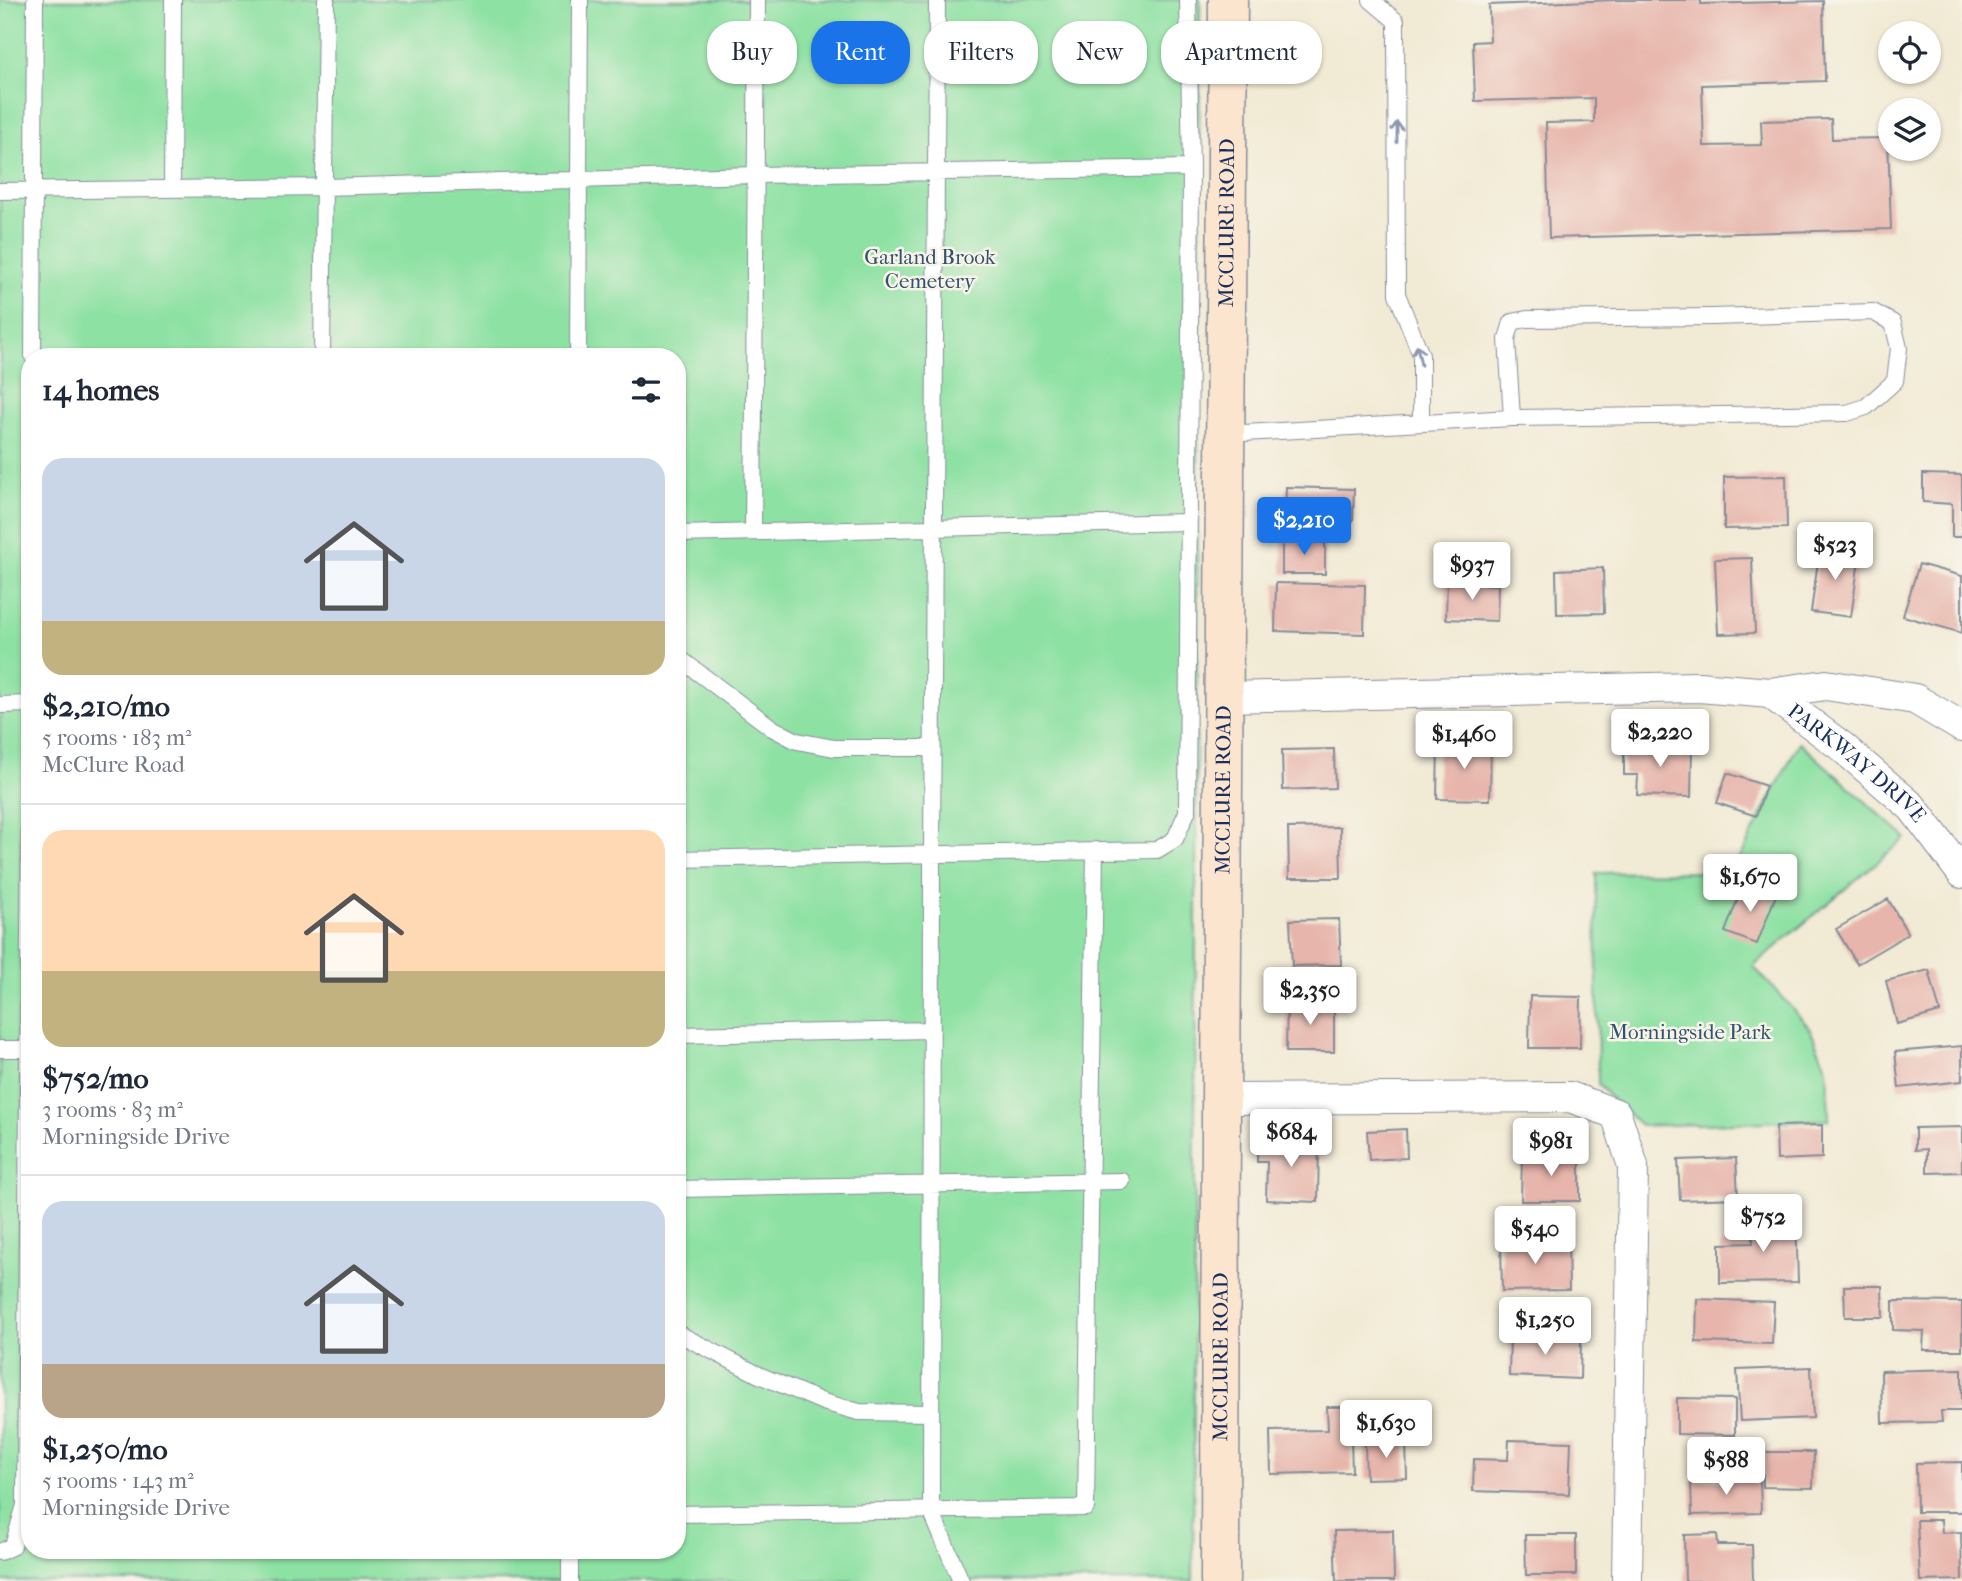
<!DOCTYPE html>
<meta charset="utf-8">
<style>
body{margin:0;font-family:"IM FELL French Canon",serif;background:#f2f2f3;color:#1f2937;height:100vh;display:flex;flex-direction:column;font-size:26px;white-space:nowrap}
*{box-sizing:border-box;margin:0}
p{font-size:23px;color:#747a83}
.icon{flex:none;width:38px;height:38px;fill:none;stroke:currentColor;stroke-width:2;stroke-linecap:round;stroke-linejoin:round}
.map{position:relative;flex:1;overflow:hidden}
.details{position:absolute;left:21px;top:348px;width:665px;height:1211px;display:flex;flex-direction:column;background:#fff;border-radius:28px;box-shadow:0 2px 5px #0004}
.details>*{flex:none}
.guide{position:absolute;left:707px;top:21px;width:665px;height:63px;display:flex;gap:14px}
.tools{position:absolute;left:1878px;top:21px;display:grid;gap:14px}
.tools a{display:grid;place-items:center;width:63px;height:63px;border-radius:50%;background:#fff;box-shadow:0 2px 5px #0004;font-size:35px}
.price{position:absolute;translate:-50% -60px;padding:0 16px;border-radius:7px;background:#fff;color:#222;font-size:23px;line-height:46px;filter:drop-shadow(0 2px 4px #0008)}
.price::after{content:'';position:absolute;left:50%;top:42px;width:21px;height:16px;margin-left:-10px;background:inherit;clip-path:polygon(0 0,100% 0,50% 100%)}
.price.on{background:#1a73e8;color:#fff}
ul{padding:0;list-style:none}
li{display:grid;align-content:center;gap:14px;height:371px;padding:0 21px}
li+li{border-top:2px solid #e0e1e3}
li span{display:grid;place-items:center;height:217px;border-radius:21px;color:#555}
li>.icon{margin-inline-start:auto}
span .icon{width:126px;height:126px;fill:#fffc;stroke-width:1}
li b{font-size:30px}
h2{display:flex;justify-content:space-between;align-items:center;height:84px;padding:0 21px;font-size:30px}
.pill{padding:0 24px;border-radius:28px;background:#fff;box-shadow:0 2px 5px #0004;font-size:24px;line-height:63px}
.pill.on{background:#1a73e8;color:#fff}
.map>svg:first-child{display:block}
</style>
<div class="map">
<svg width="1962" height="1581" viewBox="0 0 1962 1581">
<rect width="100%" height="100%" fill="#f7f3e8"/>
<filter id="ink" filterUnits="userSpaceOnUse"><feTurbulence type="fractalNoise" baseFrequency=".0143" numOctaves="2"/><feDisplacementMap in="SourceGraphic" scale="14" xChannelSelector="R" yChannelSelector="G"/><feConvolveMatrix kernelMatrix="1 2 1 2 8 2 1 2 1" color-interpolation-filters="sRGB"/></filter>
<filter id="wash" filterUnits="userSpaceOnUse"><feTurbulence type="fractalNoise" baseFrequency=".00686" numOctaves="4" result="noise"/><feDisplacementMap in="SourceGraphic" scale="28" xChannelSelector="R" yChannelSelector="G"/><feGaussianBlur stdDeviation="1.57" result="paint"/><feColorMatrix in="noise" values="0 0 0 0 0 0 0 0 0 0 0 0 0 0 0 0 0 1.4 0 .05"/><feComposite in="paint" operator="in"/></filter>
<g filter="url(#wash)">
<rect width="100%" height="100%" fill="#f1ead4"/>
<!-- green -->
<path fill="#8de1a3" stroke="#548880" stroke-width="2" fill-rule="evenodd" d="M0,0H1200L1193,1581H0ZM30,357H677V1550H30Z
M1799,742L1906,838L1753,966L1809,1027L1827,1069L1829,1120L1641,1126L1598,1085L1596,873L1733,872Z"/>
<g id="blocks">
<!-- building -->
<path fill="#e7b5ab" d="M1616,0H1701V4L1823,1L1825,81L1702,85L1704,146L1762,145L1761,121L1831,119L1832,139L1888,138L1891,229L1549,238L1546,123L1594,122V98L1475,101L1473,42L1490,41L1489,5Z
M1923,474L1962,475V537H1952V504L1923,502Z
M1786,476L1787,528L1724,529V477Z
M1286,487L1354,489L1353,521L1285,518Z
M1282,540H1325V574H1282Z
M1820,546L1860,552L1851,617L1811,612Z
M1752,558L1755,633L1718,634L1715,559Z
M1919,564L1962,576V633L1903,616Z
M1603,568L1604,613L1557,614L1556,570Z
M1276,583L1365,585L1364,634L1275,631Z
M1447,583L1498,585L1497,621L1446,619Z
M1438,741L1491,742L1490,800L1437,799Z
M1624,743L1692,745L1691,797L1637,795L1638,775H1624Z
M1334,749L1335,788L1283,790L1282,750Z
M1727,773L1766,786L1756,816L1717,803Z
M1340,827L1341,878H1289L1288,828Z
M1744,883L1776,895L1757,944L1725,932Z
M1888,899L1908,934L1857,964L1836,929Z
M1339,919L1341,965L1292,966L1290,920Z
M1929,970L1940,1012L1897,1024L1886,981Z
M1530,996L1581,997L1580,1048H1529Z
M1287,1001L1334,1002V1052H1286Z
M1962,1046V1081L1899,1088L1895,1052Z
M1822,1125V1158L1777,1160L1776,1126Z
M1962,1127V1172L1927,1173V1149L1915,1150V1128Z
M1406,1129L1407,1158L1369,1160L1367,1131Z
M1258,1138L1319,1141L1318,1202L1266,1200L1267,1162H1257Z
M1522,1155H1580V1201H1521Z
M1736,1158L1738,1198L1680,1200L1678,1160Z
M1752,1216H1796L1798,1282L1720,1283V1244L1753,1243Z
M1568,1240L1569,1290L1502,1291L1501,1242Z
M1844,1286H1882L1883,1317H1845Z
M1697,1299L1774,1302L1772,1344L1696,1342Z
M1893,1301L1962,1302V1350H1923L1924,1331L1893,1330Z
M1510,1336L1581,1338L1580,1379L1509,1376Z
M1811,1367L1813,1418L1740,1421L1737,1370Z
M1962,1369V1411H1941L1942,1422L1882,1423L1881,1371Z
M1677,1398L1735,1399V1435L1677,1434Z
M1327,1407H1350L1352,1472L1271,1474L1270,1431L1328,1430Z
M1509,1440L1571,1442L1569,1494L1473,1491L1474,1459L1508,1460Z
M1406,1442L1407,1478L1366,1479L1365,1443Z
M1763,1452H1814L1813,1488L1763,1487Z
M1962,1462V1512H1917L1916,1463Z
M1760,1479L1761,1513L1692,1515L1691,1481Z
M1917,1520H1941L1942,1533L1961,1532L1962,1580L1920,1581Z
M1393,1530L1394,1581H1336L1334,1531Z
M1717,1534L1718,1545H1752L1753,1581H1685L1684,1535Z
M1525,1535H1576V1575H1526Z"/>
</g>
</g>
<g filter="url(#ink)">
<use href="#blocks" fill-opacity="0" stroke="#868c99" stroke-width="2"/>
<g fill="none" stroke-linecap="round" stroke-linejoin="round">
<defs>
<path id="lane" d="M937,0L932,854L931,1511L961,1581
M1371,0L1396,21L1397,294L1421,355V423
M172,189L173,0
M0,191L324,187L756,175L1191,168
M33,357L35,0
M322,357L326,0
M578,357L580,0
M1226,434L1512,418L1847,413L1866,407L1895,381L1899,348L1893,323L1873,312L1712,317L1527,319L1512,322L1507,339L1512,418
M753,532L757,0
M677,534L1188,522
M677,659L683,661L772,728L797,741L834,748H932
M0,705L30,704
M677,859L1157,850L1175,839L1187,812L1191,168L1188,0
M677,1035L931,1030
M0,1049H28
M677,1189L1122,1181
M677,1333L759,1375L823,1402L859,1412L931,1413
M677,1514L1086,1508L1095,850
M0,1552L13,1546L25,1505L30,795
M570,1581V1550"/>
<g id="street">
<path d="M1770,693L1826,685L1915,699L1962,727"/>
<path id="s1" d="M1224,697L1699,687L1770,693L1841,746L1912,807L1962,873"/>
<path d="M1221,1099L1570,1097L1616,1114L1633,1166L1627,1581"/>
</g>
<g id="secondary">
<path id="s2" d="M1220,1581L1221,1099L1228,0"/>
</g>
</defs>
<!-- lane casing -->
<use href="#lane" stroke="#868c99" stroke-width="18"/>
<!-- street casing -->
<use href="#street" stroke="#868c99" stroke-width="32"/>
<!-- secondary casing -->
<use href="#secondary" stroke="#868c99" stroke-width="41"/>
<!-- lane -->
<use href="#lane" stroke="#fff" stroke-width="16"/>
<!-- street -->
<use href="#street" stroke="#fff" stroke-width="30"/>
<!-- secondary -->
<use href="#secondary" stroke="#fce5cf" stroke-width="38"/>
</g>
<!-- one-way arrows -->
<defs><path id="oneway-shaft" d="M-6 0H5M1.5-3L5.5 0L1.5 3" fill="none" stroke-width="1.6" stroke-linecap="round" stroke-linejoin="round" transform="scale(1.75)"/></defs>
<g stroke="#8d97ae">
<use href="#oneway-shaft" transform="translate(1397 132) rotate(-90)"/>
<use href="#oneway-shaft" transform="translate(1419 355) rotate(-101)"/>
</g>
</g>
<g text-anchor="middle" stroke-width="5" stroke-linejoin="round" paint-order="stroke">
<!-- street labels -->
<g font-size="21" fill="#1b2f5e" stroke="#f7f3e8">
<text dy="7" stroke="none"><textPath href="#s2" startOffset="1358">MCCLURE ROAD</textPath></text>
<text dy="7" stroke="none"><textPath href="#s1" startOffset="658">PARKWAY DRIVE</textPath></text>
<text dy="7" stroke="none"><textPath href="#s2" startOffset="791">MCCLURE ROAD</textPath></text>
<text dy="7" stroke="none"><textPath href="#s2" startOffset="224">MCCLURE ROAD</textPath></text>
</g>
<!-- park labels -->
<g font-size="21" fill="#32536c" stroke="#f7f3e8">
<text x="930" y="264">Garland Brook<tspan x="930" dy="24">Cemetery</tspan></text>
<text x="1690" y="1039">Morningside Park</text>
</g>
</g>
</svg>
<div class="tools">
<a><svg class="icon" aria-label="locate" viewBox="0 0 24 24"><circle cx="12" cy="12" r="6"/><path d="M12 2v4M12 18v4M2 12h4M18 12h4"/></svg></a>
<a><svg class="icon" aria-label="layers" viewBox="0 0 24 24"><path d="M12 4l9 5-9 5-9-5zM3 14l9 5 9-5"/></svg></a>
</div>
<b class="price on" style="left:1304px;top:557px">$2,210</b>
<b class="price" style="left:1835px;top:582px">$523</b>
<b class="price" style="left:1472px;top:602px">$937</b>
<b class="price" style="left:1660px;top:769px">$2,220</b>
<b class="price" style="left:1464px;top:771px">$1,460</b>
<b class="price" style="left:1750px;top:914px">$1,670</b>
<b class="price" style="left:1310px;top:1027px">$2,350</b>
<b class="price" style="left:1291px;top:1169px">$684</b>
<b class="price" style="left:1551px;top:1178px">$981</b>
<b class="price" style="left:1763px;top:1254px">$752</b>
<b class="price" style="left:1535px;top:1266px">$540</b>
<b class="price" style="left:1545px;top:1357px">$1,250</b>
<b class="price" style="left:1386px;top:1460px">$1,630</b>
<b class="price" style="left:1726px;top:1497px">$588</b>
<div class="guide">
<a class="pill">Buy</a>
<a class="pill on">Rent</a>
<a class="pill">Filters</a>
<a class="pill">New</a>
<a class="pill">Apartment</a>
</div>
<section class="details">
<h2>14 homes<svg class="icon" aria-label="filters" viewBox="0 0 24 24"><path d="M4 7h16M4 17h16"/><circle cx="9" cy="7" r="2"/><circle cx="15" cy="17" r="2"/></svg></h2>
<ul>
<li><span style="background:linear-gradient(#c9d6e8 75%,#c2b280 0)"><svg class="icon" aria-label="home" viewBox="0 0 24 24"><path d="M3 11l9-7 9 7M6 9v11h12V9"/></svg></span><div><b>$2,210/mo</b><p>5 rooms · 183 m²</p><p>McClure Road</p></div></li>
<li><span style="background:linear-gradient(#ffd9b3 65%,#c2b280 0)"><svg class="icon" aria-label="home" viewBox="0 0 24 24"><path d="M3 11l9-7 9 7M6 9v11h12V9"/></svg></span><div><b>$752/mo</b><p>3 rooms · 83 m²</p><p>Morningside Drive</p></div></li>
<li><span style="background:linear-gradient(#c9d6e8 75%,#b9a48a 0)"><svg class="icon" aria-label="home" viewBox="0 0 24 24"><path d="M3 11l9-7 9 7M6 9v11h12V9"/></svg></span><div><b>$1,250/mo</b><p>5 rooms · 143 m²</p><p>Morningside Drive</p></div></li>
</ul>
</section>
</div>
